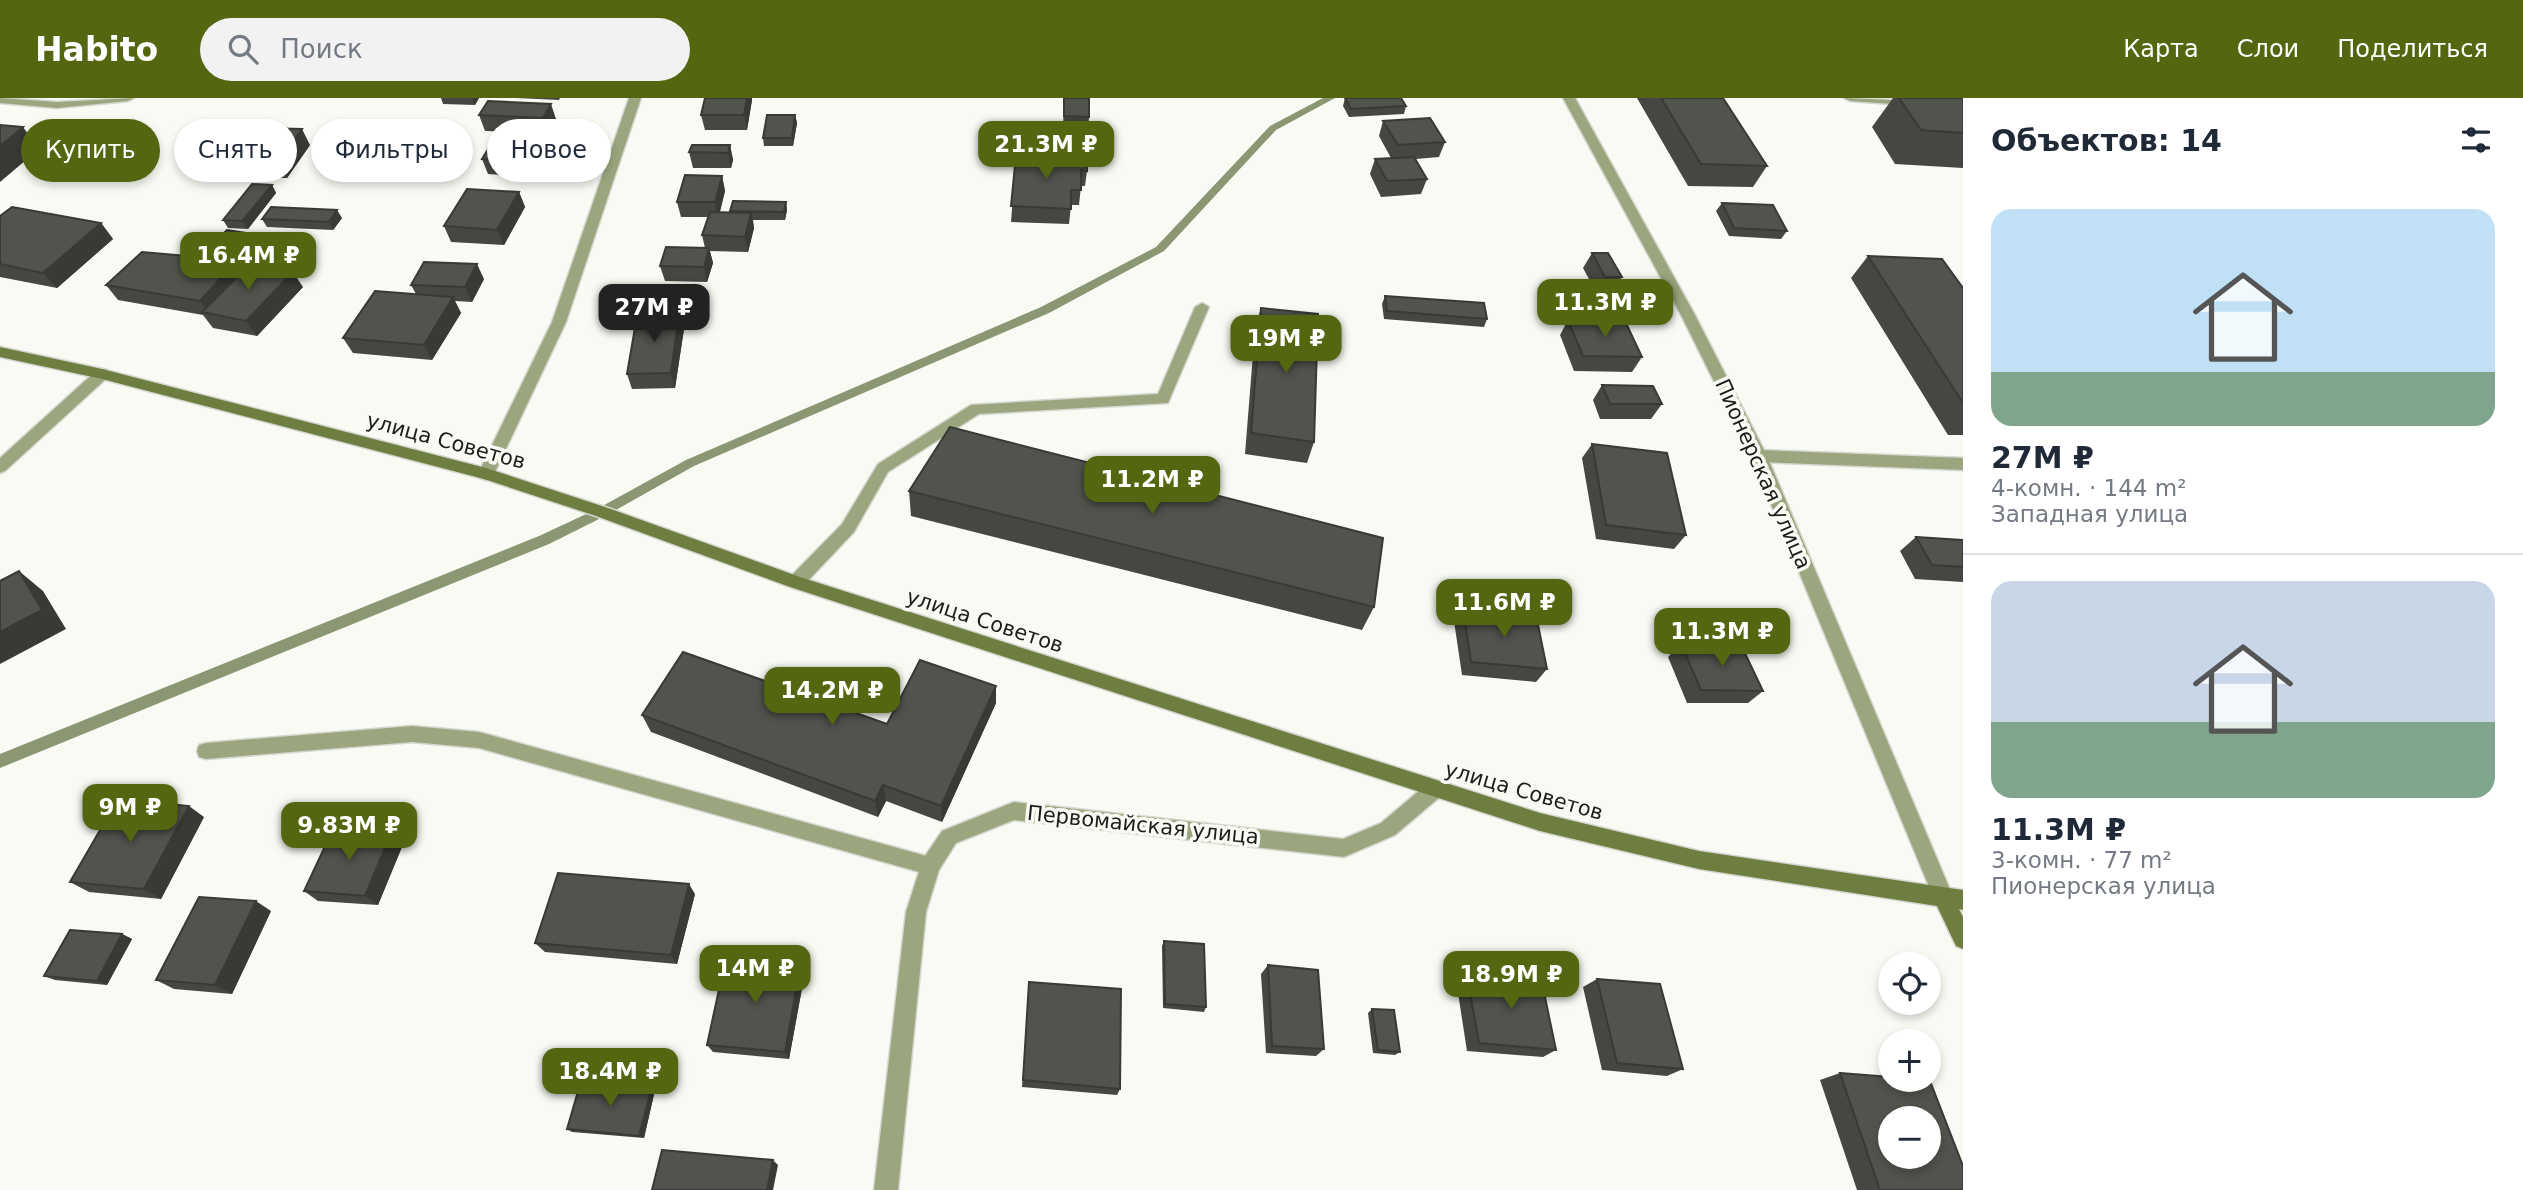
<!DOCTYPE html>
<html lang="ru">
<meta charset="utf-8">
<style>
body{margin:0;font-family:"DejaVu Sans",sans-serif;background:#f2f2f3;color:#1f2937;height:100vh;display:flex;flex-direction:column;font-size:26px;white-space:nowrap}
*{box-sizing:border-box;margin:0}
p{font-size:23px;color:#747a83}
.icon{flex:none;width:38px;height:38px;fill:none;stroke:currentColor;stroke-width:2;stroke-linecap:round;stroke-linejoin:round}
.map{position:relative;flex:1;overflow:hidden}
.drawer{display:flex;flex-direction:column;background:#fff;width:560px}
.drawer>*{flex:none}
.guide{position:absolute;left:21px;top:21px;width:665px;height:63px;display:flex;gap:14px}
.buttons{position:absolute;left:1878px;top:854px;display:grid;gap:14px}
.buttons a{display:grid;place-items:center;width:63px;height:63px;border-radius:50%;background:#fff;box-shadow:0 4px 10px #0003;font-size:35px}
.price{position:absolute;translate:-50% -60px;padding:0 16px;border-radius:14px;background:#54660f;color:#fff;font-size:23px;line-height:46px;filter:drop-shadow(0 2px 4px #0008)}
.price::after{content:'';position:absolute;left:50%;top:42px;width:21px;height:16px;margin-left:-10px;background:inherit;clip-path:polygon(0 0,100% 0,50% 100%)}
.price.current{background:#222;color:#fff}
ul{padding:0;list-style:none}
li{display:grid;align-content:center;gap:14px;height:371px;padding:0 28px}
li+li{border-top:2px solid #e0e1e3}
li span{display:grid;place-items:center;height:217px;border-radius:21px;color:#555}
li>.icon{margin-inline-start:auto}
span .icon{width:126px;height:126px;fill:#fffc;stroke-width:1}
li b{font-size:30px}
h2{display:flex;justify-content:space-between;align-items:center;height:84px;padding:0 28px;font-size:30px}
.chip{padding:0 24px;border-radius:32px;background:#fff;box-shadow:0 4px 10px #0003;font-size:24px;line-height:63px}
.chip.current{background:#54660f;color:#fff}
header{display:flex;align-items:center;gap:42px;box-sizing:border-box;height:98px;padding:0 35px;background:#54660f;color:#fff}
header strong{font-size:33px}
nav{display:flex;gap:38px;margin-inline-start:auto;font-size:24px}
.search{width:490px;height:63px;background:#f2f2f3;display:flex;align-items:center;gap:18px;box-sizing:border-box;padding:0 24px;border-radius:38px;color:#747a83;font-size:26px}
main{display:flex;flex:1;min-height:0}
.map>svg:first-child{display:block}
</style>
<header>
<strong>Habito</strong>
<div class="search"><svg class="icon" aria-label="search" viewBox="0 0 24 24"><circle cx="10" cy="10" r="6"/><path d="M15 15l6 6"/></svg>Поиск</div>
<nav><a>Карта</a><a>Слои</a><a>Поделиться</a></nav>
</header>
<main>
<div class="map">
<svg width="1963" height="1092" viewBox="0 0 1963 1092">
<rect width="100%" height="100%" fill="#f8faf3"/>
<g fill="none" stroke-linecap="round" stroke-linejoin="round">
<!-- stream -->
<path fill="#8b9672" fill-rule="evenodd" d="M1323,0H1335L1276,32L1164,153L1049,215L694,368L607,417L549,446L0,670V656L539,438L597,411L686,362L1041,209L1156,149L1270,28Z"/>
<defs>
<path id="service" d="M0,0L57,4L134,0L128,3L57,10L0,5Z
M1844,0L1963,5V11L1850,3Z
M1202,205L1209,209L1168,305L979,316L888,374L854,434L802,489H790L788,484L790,479L842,426L878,366L971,307L1158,296L1195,209Z
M102,271L107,272L109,276L107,280L5,373L0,375V360L97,272Z
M1759,352L1963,360V372L1759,364L1751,358Z
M412,628L479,634L930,759L937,761L940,768L937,775L930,777L479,650L412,644L206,661L199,659L197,653L199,647L206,645Z"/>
<path id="minor" d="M629,0H641L566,224L494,376L486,382L480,380L478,376L552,224Z
M1563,0H1575L1695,217L1767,358L1954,801L1951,808L1944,811L1937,808L1751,358L1681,217Z
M1434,683L1441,686L1444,692L1441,698L1395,737L1344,759L1014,722L956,745L939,772L926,814L898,1092H874L906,814L923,761L942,733L1014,704L1343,741L1381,725L1427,686Z"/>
<path id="secondary" d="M0,249L102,271L486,370L608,410L800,479L1540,715L1699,753L1963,792V812L1959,811L1963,819V851L1956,848L1937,808L1699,771L1540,733L790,489L596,418L484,381L102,281L0,259Z"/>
</defs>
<!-- service casing -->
<use href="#service" stroke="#d5d7d0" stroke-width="3"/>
<!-- minor casing -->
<use href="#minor" stroke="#d5d7d0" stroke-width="3"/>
<!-- secondary casing -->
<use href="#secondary" stroke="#d5d7d0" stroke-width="3"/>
<!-- service -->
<use href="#service" fill="#9ba67e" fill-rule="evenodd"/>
<!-- minor -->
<use href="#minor" fill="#9ba67e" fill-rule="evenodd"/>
<!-- secondary -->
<use href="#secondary" fill="#6e7e40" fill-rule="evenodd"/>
</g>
<!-- wall -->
<path fill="#464742" d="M441,0H479L475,7L443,6Z
M516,0H560L559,2Z
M1064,0L1089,19L1088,34L1063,33Z
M1345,0L1406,8L1404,16L1349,19L1343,8Z
M1637,0H1723L1767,68L1753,89L1688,88Z
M1893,0H1963V70L1895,66L1872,29Z
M752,2L747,32H705L701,17Z
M479,17L556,21L548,35L485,33Z
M795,17L797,25L793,48H764L763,40Z
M1383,23L1445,44L1439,59L1416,61L1427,81L1421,96L1381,99L1370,76L1375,61L1391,60L1379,38Z
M1032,33L1069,34L1068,52L1031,50Z
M310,47L287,80L195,79L184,63Z
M730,47L733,62L731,70H693L689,54Z
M1016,57L1087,73L1085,88H1081L1079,107H1071L1069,126L1011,124Z
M482,61H543L533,79L488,76Z
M722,78L725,93L720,114H730V113L786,104L787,112L785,122H753L754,130L748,154L710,153L713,165L707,184L665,183L660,168L705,150L702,137L708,119H681L677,104Z
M272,87L276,95L248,131L228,130L223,122Z
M519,94L525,109L504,147L451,144L444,128Z
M1722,105L1787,133L1781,141L1729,138L1716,113Z
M0,118L101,125L113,141L57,190L0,179Z
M342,120L333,132L267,129L262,121Z
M260,137L270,152L257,167L303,189L257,238L213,230L203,217L118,202L106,187L199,159Z
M1592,155L1622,179L1613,194H1596L1583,170Z
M1868,158L1963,190V337H1948L1851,180Z
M484,181L472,204L455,203L461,215L432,262L353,255L343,240L416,196L411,187Z
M1385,198L1487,221L1484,229L1384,221L1382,206Z
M1261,210L1314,344L1307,365L1245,356L1255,231Z
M679,216L684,231L675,290L632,291L627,276Z
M1568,222L1642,259L1632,274L1574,273L1560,237Z
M1602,287L1662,306L1651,321H1600L1593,302Z
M1592,346L1686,437L1674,451L1596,441L1582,360Z
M909,393L1374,509L1362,532L911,418Z
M1916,439L1963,442V484L1915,481L1900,453Z
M1463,510L1547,571L1536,584L1462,577L1454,523Z
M1681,546L1763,593L1748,605H1687L1668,559Z
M996,605L942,724L886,703L878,719L651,634L642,617L887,626Z
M204,719L161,801L89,794L70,784Z
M404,744L378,807L318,803L304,793Z
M695,796L677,866L545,854L535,845Z
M271,813L232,896L174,891L156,882Z
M122,836L132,841L107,887L55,882L44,878Z
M1164,843L1206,909L1204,914L1163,910L1162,848Z
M1268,867L1324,951L1316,958L1266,955L1261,876Z
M1466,873L1556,952L1543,959L1467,953L1456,882Z
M805,874L789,961L713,954L707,947Z
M1597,881L1683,971L1667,978L1602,972L1583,889Z
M1029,884L1120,991L1117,997L1022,989Z
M1372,911L1400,954L1395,957L1373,955L1368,915Z
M1840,975L1963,1092H1857L1820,982Z
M655,992L644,1040L572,1034L567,1031Z"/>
<!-- shaded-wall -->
<path fill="#393a36" d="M472,0H479L475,7Z
M747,0H752V2L747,32L744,17Z
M551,6L556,21L548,35L543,20Z
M795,17L797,25L793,48L792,40Z
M23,29L39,51L0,84V48Z
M302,31L310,47L287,80L278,65Z
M538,45L543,61L533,79L527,64Z
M730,47L733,62L731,70L728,55Z
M722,78L725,93L718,120L715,104Z
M272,87L276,95L248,131L242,123Z
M519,94L525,109L504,147L497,132Z
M786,104L787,112L785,122L784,114Z
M337,112L342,120L333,132L329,124Z
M751,115L754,130L748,154L745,139Z
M101,125L113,141L57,190L43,175Z
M260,137L270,152L213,216H210L200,203Z
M709,150L713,165L707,184L704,169Z
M477,166L484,181L472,204L465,189Z
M293,174L303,189L257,238L246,223Z
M453,199L461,215L432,262L424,247Z
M679,216L684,231L675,290L671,275Z
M19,473L43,493L66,531L0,566V534Z
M996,588V605L942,724L941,708Z
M883,687L886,703L878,719L875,703Z
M189,708L204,719L161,801L144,791Z
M392,733L404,744L378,807L365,798Z
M689,786L695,796L677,866L671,857Z
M256,803L271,813L232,896L215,887Z
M122,836L132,841L107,887L97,883Z
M801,865L805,874L789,961L785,954Z
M652,989L655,992L644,1040L639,1038Z
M773,1062L778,1067L773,1092H767Z"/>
<!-- building -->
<path fill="#51534d" stroke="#393a36" stroke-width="2" fill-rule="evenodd" d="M705,0H747L744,17H701Z
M1064,0H1089V19L1064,18Z
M1345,0H1401L1406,8L1351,11Z
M1661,0H1723L1767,68L1701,66Z
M1899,0H1963V35L1921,32Z
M488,3L551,6L543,20L479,17Z
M767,17H795L792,40H763Z
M1430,20L1445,44L1398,47L1383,23Z
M0,27L23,29L0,48Z
M211,29L302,31L278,65L184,63Z
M1032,33L1069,34L1068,44L1032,42Z
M493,43L538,45L527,64L482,61Z
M692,47H730L728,55L689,54Z
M1016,57L1087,60V73L1081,72V92H1071V111L1011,108Z
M1414,59L1427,81L1387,83L1375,61Z
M685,77L722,78L715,104H677Z
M252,86L272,87L242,123L223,122Z
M467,91L519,94L497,132L444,128Z
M733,103L786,104L784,114L730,113Z
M1722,105L1773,107L1787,133L1734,130Z
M12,109L101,125L43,175L0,166V118Z
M271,109L337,112L329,124L262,121Z
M710,114L751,115L745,139L702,137Z
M227,132L260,137L200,203L106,187L142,154L199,159Z
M666,149L709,150L704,169L660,168Z
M1592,155H1608L1622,179H1605Z
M1868,158L1942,161L1963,190V305Z
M424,164L477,166L465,189L411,187Z
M250,166L293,174L246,223L202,214Z
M375,193L453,199L424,247L343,240Z
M1385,198L1484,205L1487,221L1387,213Z
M1261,210L1318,216L1314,344L1251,335Z
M679,216L671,275L627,276L637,218Z
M1568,222L1625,223L1642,259L1583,258Z
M1602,287L1653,288L1662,306H1610Z
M950,329L1383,440L1374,509L909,393Z
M1592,346L1667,355L1686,437L1606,427Z
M1916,439L1963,442V469L1932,467Z
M19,473L42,512L0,534V483Z
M1463,510L1536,517L1547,571L1471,564Z
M1681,546L1741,547L1763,593L1701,592Z
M683,554L887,626L920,562L996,588L941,708L883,687L875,703L642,617Z
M118,701L189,708L144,791L70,784Z
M334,729L392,733L365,798L304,793Z
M558,775L689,786L671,857L535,845Z
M199,799L256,803L215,887L156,882Z
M70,832L122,836L97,883L44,878Z
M1164,843L1204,846L1206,909L1165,906Z
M726,859L801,865L785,954L707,947Z
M1268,867L1318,872L1324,951L1272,948Z
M1466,873L1541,880L1556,952L1479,945Z
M1597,881L1660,886L1683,971L1617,965Z
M1029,884L1121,891L1120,991L1023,982Z
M1372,911L1394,912L1400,954L1378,952Z
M1840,975L1890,979V982L1930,983L1963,1068V1092H1880ZM1890,1020H1928V1059H1890Z
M581,983L652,989L639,1038L567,1031Z
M662,1052L773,1062L767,1092H652Z"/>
<g text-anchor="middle" stroke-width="7" stroke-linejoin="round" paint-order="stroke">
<!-- street labels -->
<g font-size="21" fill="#1c1d1b" stroke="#f8faf3">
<text transform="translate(446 343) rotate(15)" y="7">улица Советов</text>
<text transform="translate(1763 376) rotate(66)" y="7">Пионерская улица</text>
<text transform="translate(985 523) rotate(18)" y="7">улица Советов</text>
<text transform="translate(1524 693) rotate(16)" y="7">улица Советов</text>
<text transform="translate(1143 727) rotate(6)" y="7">Первомайская улица</text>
</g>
</g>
</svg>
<div class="buttons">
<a><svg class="icon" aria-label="locate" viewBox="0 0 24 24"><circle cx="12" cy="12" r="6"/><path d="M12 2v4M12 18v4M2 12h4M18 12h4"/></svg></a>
<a>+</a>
<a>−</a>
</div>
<b class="price" style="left:1046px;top:83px">21.3M ₽</b>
<b class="price" style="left:248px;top:194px">16.4M ₽</b>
<b class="price" style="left:1605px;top:241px">11.3M ₽</b>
<b class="price current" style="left:654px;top:246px">27M ₽</b>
<b class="price" style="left:1286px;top:277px">19M ₽</b>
<b class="price" style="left:1152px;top:418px">11.2M ₽</b>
<b class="price" style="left:1504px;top:541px">11.6M ₽</b>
<b class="price" style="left:1722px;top:570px">11.3M ₽</b>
<b class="price" style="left:832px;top:629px">14.2M ₽</b>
<b class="price" style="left:130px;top:746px">9M ₽</b>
<b class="price" style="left:349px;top:764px">9.83M ₽</b>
<b class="price" style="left:755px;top:907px">14M ₽</b>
<b class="price" style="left:1511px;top:913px">18.9M ₽</b>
<b class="price" style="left:610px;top:1010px">18.4M ₽</b>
<div class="guide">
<a class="chip current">Купить</a>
<a class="chip">Снять</a>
<a class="chip">Фильтры</a>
<a class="chip">Новое</a>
</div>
</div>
<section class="drawer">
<h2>Объектов: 14<svg class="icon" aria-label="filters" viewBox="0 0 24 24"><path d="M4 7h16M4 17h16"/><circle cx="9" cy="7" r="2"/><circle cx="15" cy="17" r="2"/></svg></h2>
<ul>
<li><span style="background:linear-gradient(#bfe0f5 75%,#7fa58c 0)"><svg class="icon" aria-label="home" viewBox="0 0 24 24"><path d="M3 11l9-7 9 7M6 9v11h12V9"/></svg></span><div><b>27M ₽</b><p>4-комн. · 144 m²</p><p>Западная улица</p></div></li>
<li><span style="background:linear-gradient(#c9d6e8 65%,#7fa58c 0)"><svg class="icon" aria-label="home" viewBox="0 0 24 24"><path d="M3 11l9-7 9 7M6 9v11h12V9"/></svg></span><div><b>11.3M ₽</b><p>3-комн. · 77 m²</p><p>Пионерская улица</p></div></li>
</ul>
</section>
</main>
